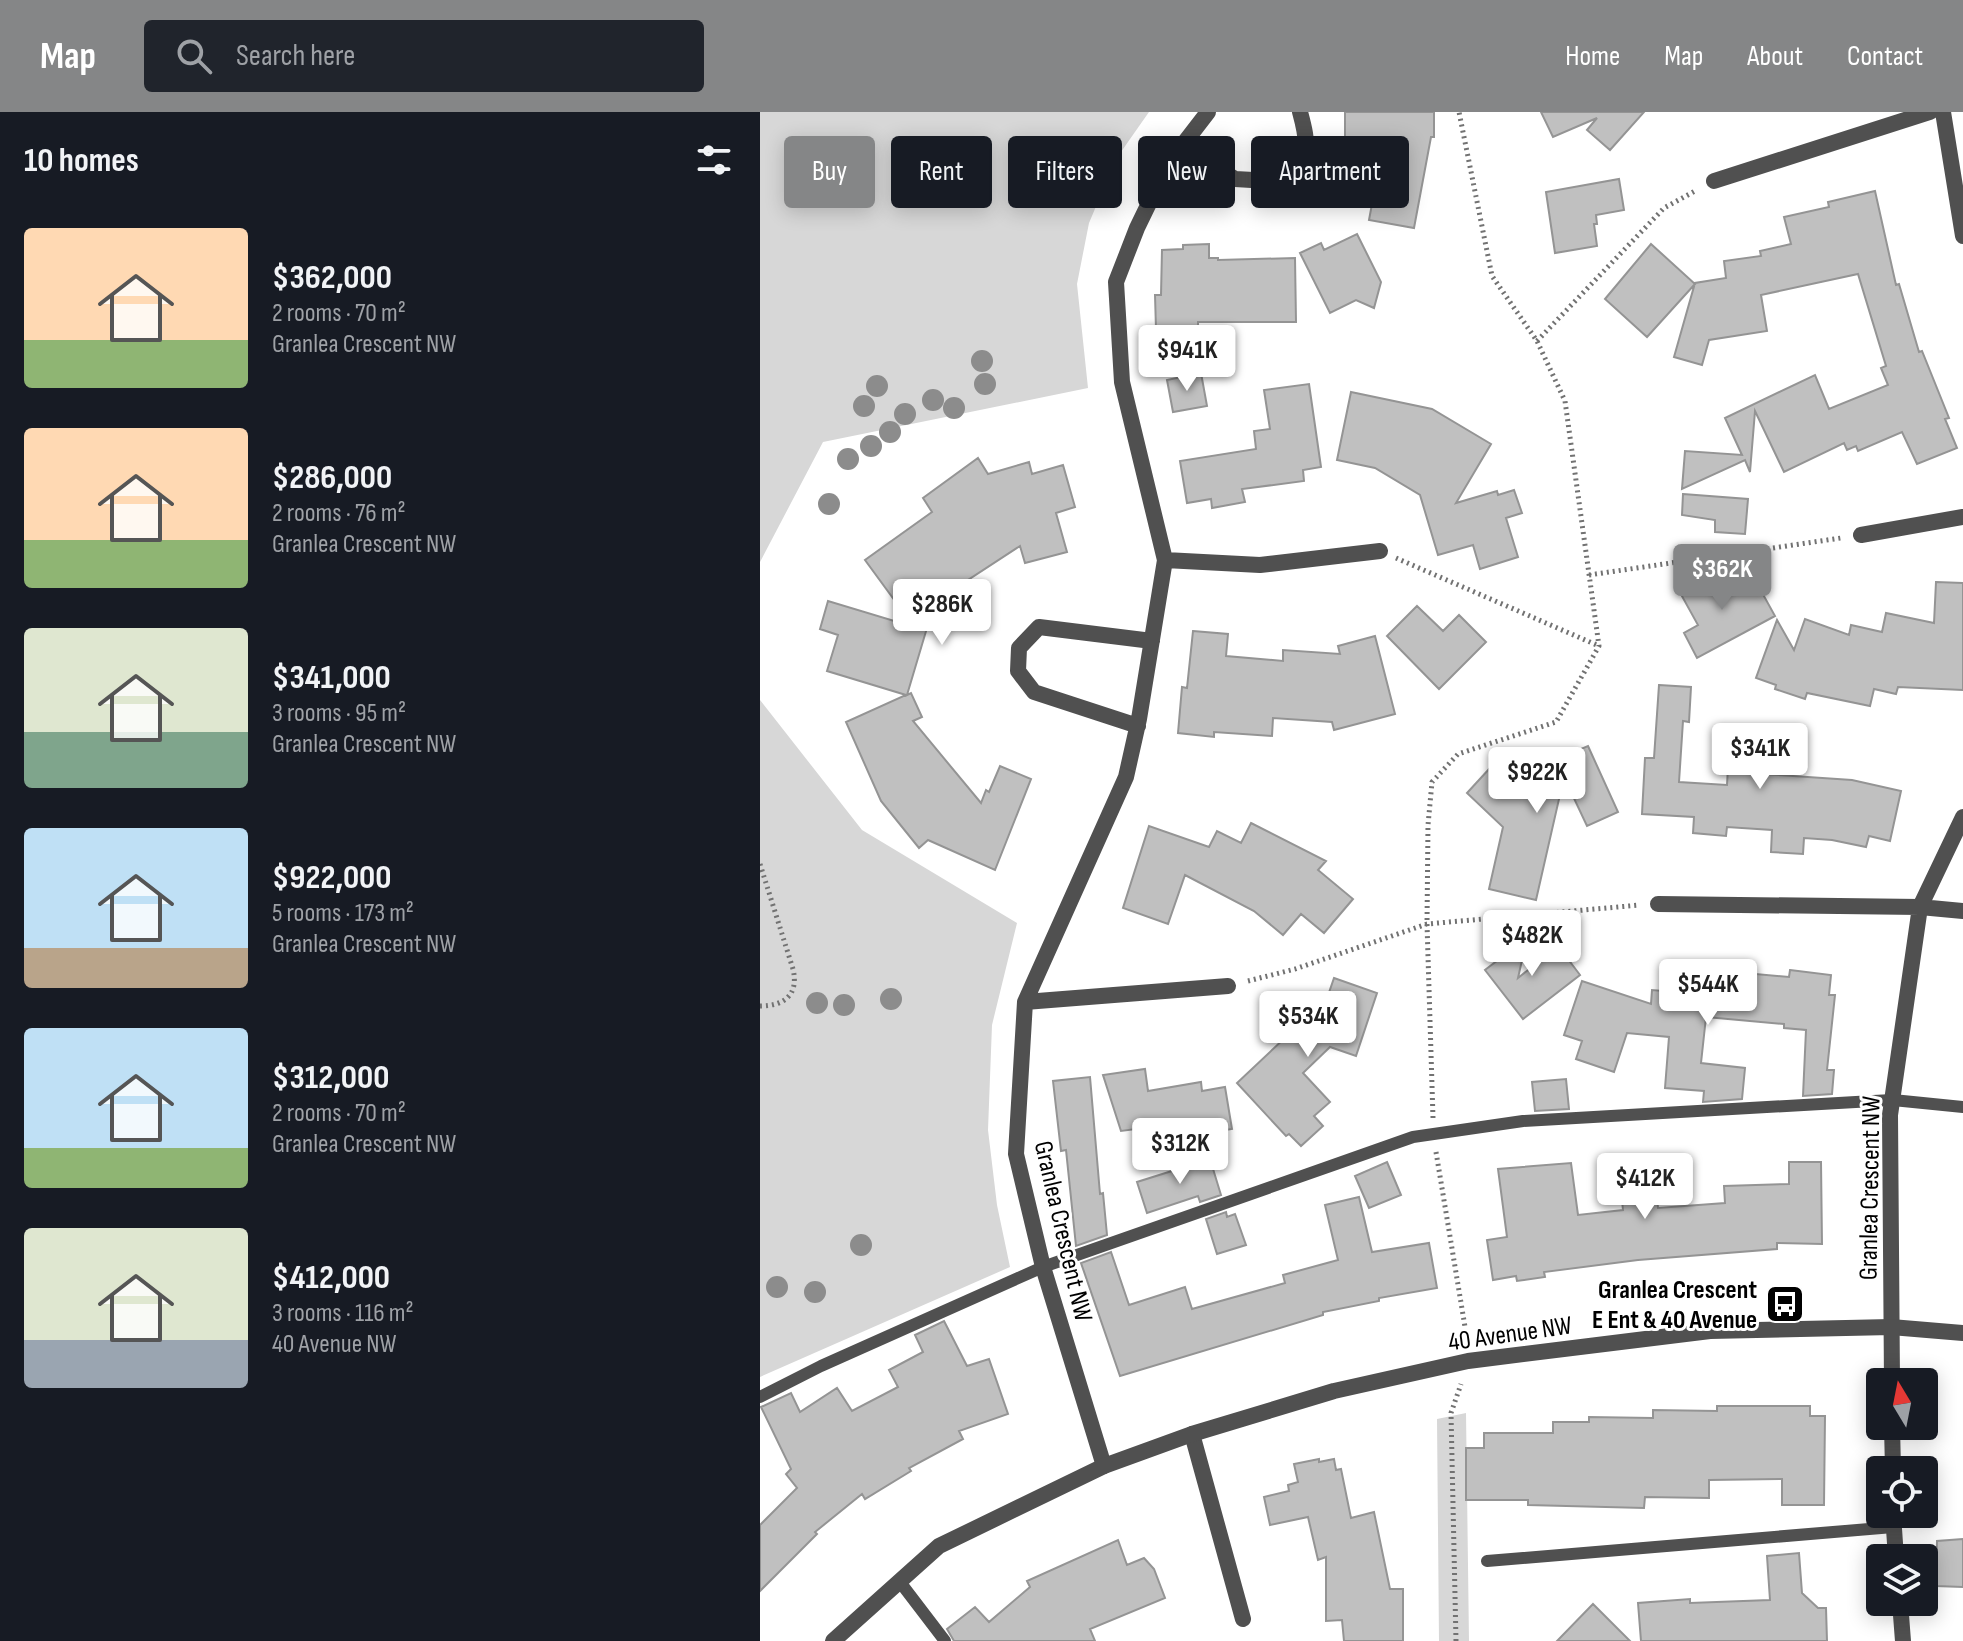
<!DOCTYPE html>
<meta charset="utf-8">
<style>
body{margin:0;font-family:"Sofia Sans Condensed",sans-serif;background:#20242c;color:#f1f3f6;height:100vh;display:flex;flex-direction:column;font-size:30px;white-space:nowrap}
*{box-sizing:border-box;margin:0}
p{font-size:26px;color:#9ea1a6}
.icon{flex:none;width:44px;height:44px;fill:none;stroke:currentColor;stroke-width:2;stroke-linecap:round;stroke-linejoin:round}
.map{position:relative;flex:1;overflow:hidden}
.details{display:flex;flex-direction:column;background:#171b24;width:760px}
.details>*{flex:none}
.guide{position:absolute;left:24px;top:24px;width:760px;height:72px;display:flex;gap:16px}
.needle{width:52px;rotate:350deg}
.tools{position:absolute;left:1106px;top:1256px;display:grid;gap:16px}
.tools a{display:grid;place-items:center;width:72px;height:72px;border-radius:8px;background:#171b24;box-shadow:0 4px 20px #0003;font-size:40px}
.price{position:absolute;translate:-50% -68px;padding:0 18px;border-radius:8px;background:#fff;color:#222;font-size:26px;line-height:52px;filter:drop-shadow(0 2px 4px #0008)}
.price::after{content:'';position:absolute;left:50%;top:48px;width:24px;height:18px;margin-left:-12px;background:inherit;clip-path:polygon(0 0,100% 0,50% 100%)}
.price.on{background:#858687;color:#fff}
ul{padding:0;list-style:none}
li{display:flex;align-items:center;gap:24px;height:200px;padding:0 24px}
li span{display:grid;place-items:center;flex:none;width:224px;height:160px;border-radius:8px;color:#555}
li>.icon{margin-inline-start:auto}
span .icon{width:96px;height:96px;fill:#fffc;stroke-width:1}
li b{font-size:34px}
h2{display:flex;justify-content:space-between;align-items:center;height:96px;padding:0 24px;font-size:34px}
.chip{padding:0 28px;border-radius:8px;background:#171b24;box-shadow:0 4px 20px #0003;font-size:28px;line-height:72px}
.chip.on{background:#858687;color:#fff}
header{display:flex;align-items:center;gap:48px;box-sizing:border-box;height:112px;padding:0 40px;background:#858687;color:#fff}
header strong{font-size:38px}
nav{display:flex;gap:44px;margin-inline-start:auto;font-size:28px}
.search{width:560px;height:72px;background:#20242c;display:flex;align-items:center;gap:20px;box-sizing:border-box;padding:0 28px;border-radius:8px;color:#9ea1a6;font-size:30px}
main{display:flex;flex:1;min-height:0}
.map>svg:first-child{display:block}
</style>
<header>
<strong>Map</strong>
<div class="search"><svg class="icon" aria-label="search" viewBox="0 0 24 24"><circle cx="10" cy="10" r="6"/><path d="M15 15l6 6"/></svg>Search here</div>
<nav><a>Home</a><a>Map</a><a>About</a><a>Contact</a></nav>
</header>
<main>
<section class="details">
<h2>10 homes<svg class="icon" aria-label="filters" viewBox="0 0 24 24"><path d="M4 7h16M4 17h16"/><circle cx="9" cy="7" r="2"/><circle cx="15" cy="17" r="2"/></svg></h2>
<ul>
<li><span style="background:linear-gradient(#ffd9b3 70%,#8fb573 0)"><svg class="icon" aria-label="home" viewBox="0 0 24 24"><path d="M3 11l9-7 9 7M6 9v11h12V9"/></svg></span><div><b>$362,000</b><p>2 rooms · 70 m²</p><p>Granlea Crescent NW</p></div></li>
<li><span style="background:linear-gradient(#ffd9b3 70%,#8fb573 0)"><svg class="icon" aria-label="home" viewBox="0 0 24 24"><path d="M3 11l9-7 9 7M6 9v11h12V9"/></svg></span><div><b>$286,000</b><p>2 rooms · 76 m²</p><p>Granlea Crescent NW</p></div></li>
<li><span style="background:linear-gradient(#dfe7d0 65%,#7fa58c 0)"><svg class="icon" aria-label="home" viewBox="0 0 24 24"><path d="M3 11l9-7 9 7M6 9v11h12V9"/></svg></span><div><b>$341,000</b><p>3 rooms · 95 m²</p><p>Granlea Crescent NW</p></div></li>
<li><span style="background:linear-gradient(#bfe0f5 75%,#b9a48a 0)"><svg class="icon" aria-label="home" viewBox="0 0 24 24"><path d="M3 11l9-7 9 7M6 9v11h12V9"/></svg></span><div><b>$922,000</b><p>5 rooms · 173 m²</p><p>Granlea Crescent NW</p></div></li>
<li><span style="background:linear-gradient(#bfe0f5 75%,#8fb573 0)"><svg class="icon" aria-label="home" viewBox="0 0 24 24"><path d="M3 11l9-7 9 7M6 9v11h12V9"/></svg></span><div><b>$312,000</b><p>2 rooms · 70 m²</p><p>Granlea Crescent NW</p></div></li>
<li><span style="background:linear-gradient(#dfe7d0 70%,#9aa5b1 0)"><svg class="icon" aria-label="home" viewBox="0 0 24 24"><path d="M3 11l9-7 9 7M6 9v11h12V9"/></svg></span><div><b>$412,000</b><p>3 rooms · 116 m²</p><p>40 Avenue NW</p></div></li>
</ul>
</section>
<div class="map">
<svg width="1203" height="1529" viewBox="0 0 1203 1529">
<rect width="100%" height="100%" fill="#fff"/>
<!-- green -->
<path fill="#d7d7d7" d="M0,0H389L356,47L329,111L317,172L328,276L63,330L0,450Z
M0,588L102,718L257,811L232,913L228,1018L237,1093L250,1155L0,1265Z
M706,1301L709,1529H679L677,1307Z"/>
<!-- building -->
<path fill="#c0c0c0" stroke="#949494" stroke-width="2" d="M585,0H674V25H671L654,116L609,108L615,76L589,71L598,26H585Z
M781,0H884L850,38L827,18L837,6L793,25Z
M859,67L864,98L836,103L837,112H834L837,134L795,141L786,80Z
M1115,79L1136,173L1139,172L1159,240L1162,239L1189,306L1185,307L1197,336L1157,352L1142,320L1098,339L1096,334L1087,338L1084,331L1024,360L995,299L990,360L985,348L922,377L925,339L982,343L965,306L1055,263L1069,297L1128,273L1121,256L1126,254L1098,162L1001,183L1007,219L949,228L942,253L914,245L935,171L966,166L964,149L1001,144L1000,139L1031,132L1024,105L1069,95L1068,90Z
M597,122L621,170L614,196L596,188L570,201L540,141L561,131L564,138Z
M449,132V146H458V148L535,146L536,210H438V216L396,217L395,183H401L402,138L423,137V133Z
M891,132L935,172L887,225L845,187Z
M441,261L447,294L413,300L407,268Z
M549,272L561,355L543,358L544,369L482,377L485,390L452,396L451,387L427,391L420,349L496,337L494,319L510,317L504,278Z
M591,280L672,297L731,332L696,391L737,379L738,383L754,378L762,401L746,406L758,445L720,457L713,433L678,443L660,383L615,356L577,348Z
M218,346L228,362L269,350L272,362L303,353L315,395L296,401L307,440L265,451L260,434L205,470L208,473L172,499L147,583L151,581L162,605L153,609L221,691L226,678L229,680L240,654L271,667L235,758L168,728L159,736L121,689L86,610L146,583L67,559L78,523L60,517L68,489L154,515L105,448L172,400L163,386Z
M923,382L988,387L985,422L955,420V408L922,403Z
M953,458L966,481L994,466L1015,504L937,546L924,521L938,513L918,477Z
M1176,470L1203,471V578L1138,575L1136,582L1114,577L1110,594L1047,581L1045,587L1015,577L1016,573L996,566L1017,508L1034,538L1045,507L1089,523L1091,513L1122,520L1126,501L1174,511Z
M657,494L683,519L699,503L726,530L679,577L627,524Z
M433,519L468,522L466,544L523,549V538L580,542L578,534L615,524L635,602L574,618L572,610L513,606L512,624L454,620V625L418,621L422,575L427,576Z
M899,573L931,575L929,610L923,609L919,670L967,673L970,619L1007,621L1005,662L1092,668L1141,679L1130,729L1109,724L1106,735L1072,728L1044,726L1043,742L1011,740L1012,718L967,715L966,724L933,721L934,705L882,702L885,646H894Z
M828,634L858,700L827,714L804,665L776,788L729,777L743,715L707,681L730,656L744,669Z
M491,711L566,749L558,758L593,787L564,821L541,802L523,823L494,799L425,763L408,812L363,796L389,714L449,735L457,719L481,731Z
M767,826L758,866L798,834L820,863L763,907L725,858Z
M1030,858L1071,863L1069,883H1075L1067,958H1074L1072,982L1043,984L1046,918L1024,916V912L946,905L941,951L985,956L982,987L943,990L944,979L905,976L909,925L867,921L854,960L816,947L822,929L804,923L822,869L891,892L892,878L915,880L916,875L961,880L963,859L1029,865Z
M574,866L617,881L596,944L570,935L543,961L570,990L554,1004L563,1014L541,1034L529,1022L526,1024L477,971L527,924L539,887L564,895Z
M385,957L388,979L441,970L442,979L465,975L472,1017L459,1019V1022L417,1027L414,1012L361,1019L343,963Z
M330,965L340,1082L343,1081L347,1123L316,1134L306,1038L301,1039L293,969Z
M806,967L809,997L775,999L772,970Z
M450,1047L461,1083L440,1090L438,1084L387,1101L377,1070Z
M893,1047L898,1096L965,1091L964,1074L1029,1072V1050H1061L1062,1132L1017,1131V1137L878,1148L784,1160L785,1165L757,1169L756,1164L733,1168L727,1128L747,1125L738,1057L811,1051L818,1103L863,1098L858,1051Z
M627,1050L641,1083L609,1096L595,1064Z
M599,1085L612,1140L669,1131L677,1176L619,1186V1189L563,1200V1203L360,1264L321,1151L351,1140L369,1193L425,1175L432,1197L525,1171L523,1163L578,1148L565,1093Z
M466,1100L467,1105L475,1102L486,1133L457,1142L446,1107Z
M184,1209L207,1254L229,1247L248,1302L199,1319L203,1327L149,1356L151,1359L105,1387L102,1382L55,1420L57,1422L0,1479V1413L37,1376L26,1362L31,1357L1,1295L31,1281L40,1300L77,1276L92,1299L138,1275L129,1258L163,1240L155,1223Z
M957,1294H1050V1304H1065L1064,1393H1022V1367L949,1368V1386L885,1385L884,1396L768,1393V1388H706V1336H724V1321H793V1310H829V1305L893,1306V1298L957,1299Z
M559,1347V1350L574,1347L576,1358L581,1357L591,1406L614,1400L630,1477H643V1529H584L582,1508L566,1509V1445L558,1448L548,1405L510,1413L504,1385L529,1379L528,1373L538,1370L534,1352Z
M1203,1427V1475L1176,1474L1177,1429Z
M358,1428L367,1453L384,1446L394,1457L405,1486L330,1517L335,1529H194L187,1517L215,1495L229,1510L270,1475L267,1469Z
M1039,1441L1042,1481L1058,1496H1066L1067,1529H881L878,1491L930,1487V1491L1010,1488L1007,1444Z
M833,1492L870,1529H797Z"/>
<g fill="none" stroke-linecap="round" stroke-linejoin="round">
<!-- path -->
<path stroke="#727272" stroke-width="5" stroke-dasharray="2 4" stroke-linecap="butt" d="M777,229L904,96L935,79
M636,446L839,534
M829,463L1081,426
M0,752L33,857C39,882 25,894 0,894
M488,869L535,857L667,812L880,793
M673,1006L667,812L668,713L672,670L698,642L796,610L839,534L805,289L777,229L732,164L699,0
M676,1040L707,1227
M696,1529L691,1301L701,1272"/>
<!-- service -->
<path stroke="#505050" stroke-width="12" d="M0,1285L61,1254L283,1155L653,1025L763,1009L1113,989L1133,988L1203,995
M727,1449L1133,1415
M140,1470L185,1529"/>
<!-- minor -->
<path stroke="#505050" stroke-width="16" d="M1183,0L1203,124
M420,33L475,67L527,70C550,44 549,33 540,0
M954,69L1170,0
M1101,423L1203,405
M405,448L500,453L620,439
M378,614L274,580L258,559L259,536L279,515L392,529
M898,792L1160,795L1203,799
M265,890L468,874
M1132,1270L1130,1003L1160,795L1203,705
M1132,1314L1133,1358
M432,1322L483,1507
M344,1354L283,1155L256,1042L265,890L366,665L379,607L405,448L362,270L356,170L377,116L408,52L448,0
M1133,1402L1136,1446
M1140,1490L1143,1529"/>
<!-- tertiary -->
<path stroke="#505050" stroke-width="16" d="M73,1529L179,1434L344,1354L432,1322L574,1279L708,1249L950,1219L1131,1215L1203,1221"/>
</g>
<!-- trees -->
<g fill="#8c8c8c">
<circle cx="313" cy="39" r="11"/>
<circle cx="308" cy="61" r="11"/>
<circle cx="222" cy="249" r="11"/>
<circle cx="225" cy="272" r="11"/>
<circle cx="117" cy="274" r="11"/>
<circle cx="173" cy="288" r="11"/>
<circle cx="104" cy="294" r="11"/>
<circle cx="194" cy="296" r="11"/>
<circle cx="145" cy="302" r="11"/>
<circle cx="130" cy="320" r="11"/>
<circle cx="111" cy="334" r="11"/>
<circle cx="88" cy="347" r="11"/>
<circle cx="69" cy="392" r="11"/>
<circle cx="131" cy="887" r="11"/>
<circle cx="57" cy="891" r="11"/>
<circle cx="84" cy="893" r="11"/>
<circle cx="101" cy="1133" r="11"/>
<circle cx="17" cy="1175" r="11"/>
<circle cx="55" cy="1180" r="11"/>
</g>
<!-- icons -->
<defs>
<symbol id="bus-square" viewBox="-11 -11 22 22"><rect x="-9" y="-9" width="18" height="18" rx="4" fill="#000" stroke="#fff"/><path d="M-5-6H5V4H4V6H2V4H-2V6H-4V4H-5ZM-3.5-4V0h7V-4ZM-3.5 1.2v1.5H-2V1.2ZM2 1.2v1.5H3.5V1.2Z" fill="#fff"/></symbol>
</defs>
<g fill-rule="evenodd">
<use href="#bus-square" x="1003" y="1170" width="44" height="44"/>
</g>
<g text-anchor="middle" stroke-width="6" stroke-linejoin="round" paint-order="stroke">
<!-- street labels -->
<g font-size="26" fill="#000" stroke="#fff">
<text transform="translate(1109 1076) rotate(-89)" y="9">Granlea Crescent NW</text>
<text transform="translate(304 1119) rotate(77)" y="9">Granlea Crescent NW</text>
<text transform="translate(750 1221) rotate(-8)" y="9">40 Avenue NW</text>
</g>
<!-- poi labels -->
<g font-size="26" font-weight="bold" fill="#000" stroke="#fff" text-anchor="end">
<text x="997" y="1186">Granlea Crescent<tspan x="997" dy="30">E Ent &amp; 40 Avenue</tspan></text>
</g>
</g>
</svg>
<div class="tools">
<a><svg class="needle" viewBox="-14 -14 28 28"><path d="M0-13l5 13h-10z" fill="#e53935"/><path d="M0 13l5-13h-10z" fill="#9ea1a6"/></svg></a>
<a><svg class="icon" aria-label="locate" viewBox="0 0 24 24"><circle cx="12" cy="12" r="6"/><path d="M12 2v4M12 18v4M2 12h4M18 12h4"/></svg></a>
<a><svg class="icon" aria-label="layers" viewBox="0 0 24 24"><path d="M12 4l9 5-9 5-9-5zM3 14l9 5 9-5"/></svg></a>
</div>
<b class="price" style="left:427px;top:281px">$941K</b>
<b class="price on" style="left:962px;top:500px">$362K</b>
<b class="price" style="left:182px;top:535px">$286K</b>
<b class="price" style="left:1000px;top:679px">$341K</b>
<b class="price" style="left:777px;top:703px">$922K</b>
<b class="price" style="left:772px;top:866px">$482K</b>
<b class="price" style="left:948px;top:915px">$544K</b>
<b class="price" style="left:548px;top:947px">$534K</b>
<b class="price" style="left:420px;top:1074px">$312K</b>
<b class="price" style="left:885px;top:1109px">$412K</b>
<div class="guide">
<a class="chip on">Buy</a>
<a class="chip">Rent</a>
<a class="chip">Filters</a>
<a class="chip">New</a>
<a class="chip">Apartment</a>
</div>
</div>
</main>
